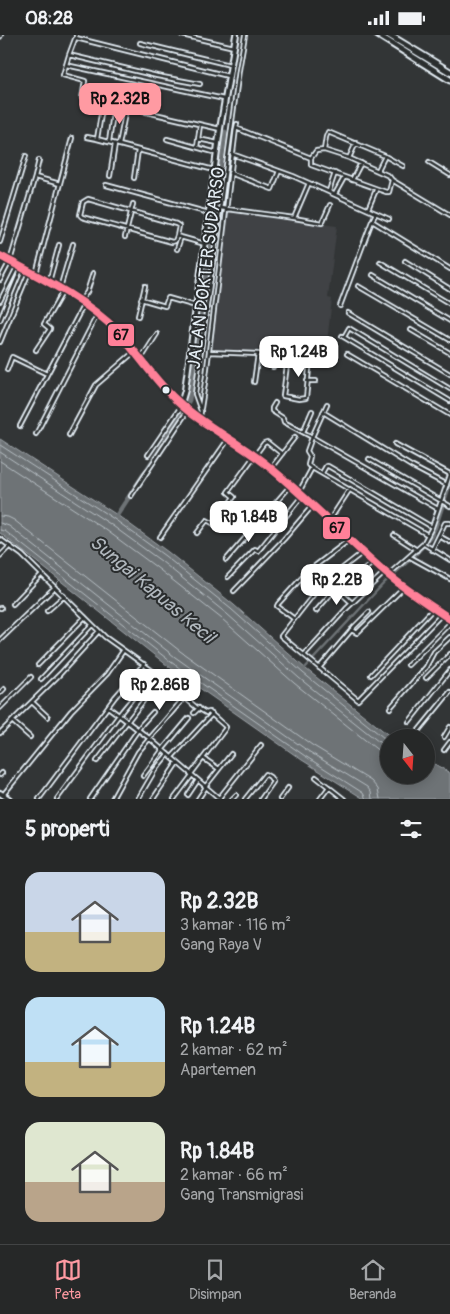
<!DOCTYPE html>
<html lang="id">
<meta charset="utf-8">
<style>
body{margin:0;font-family:Pangolin,sans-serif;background:#2e3030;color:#f1f3f6;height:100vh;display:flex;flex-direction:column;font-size:19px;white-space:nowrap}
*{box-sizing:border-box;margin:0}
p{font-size:16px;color:#a4a6a8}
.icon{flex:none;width:28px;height:28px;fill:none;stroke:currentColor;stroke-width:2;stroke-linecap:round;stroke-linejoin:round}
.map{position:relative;height:764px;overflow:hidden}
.details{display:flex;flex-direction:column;background:#262828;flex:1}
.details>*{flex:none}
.needle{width:32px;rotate:163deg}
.tools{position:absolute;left:380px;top:694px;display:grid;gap:10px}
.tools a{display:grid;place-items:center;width:55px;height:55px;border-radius:50%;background:#262828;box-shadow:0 2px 12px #0003,0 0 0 1px #424445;font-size:25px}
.price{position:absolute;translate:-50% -42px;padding:0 11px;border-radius:10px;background:#fff;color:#222;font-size:16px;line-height:32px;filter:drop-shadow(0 1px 2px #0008)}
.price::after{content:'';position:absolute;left:50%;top:30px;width:15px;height:11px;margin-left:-8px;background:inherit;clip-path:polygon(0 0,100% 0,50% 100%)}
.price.selected{background:#ff9aa2;color:#111}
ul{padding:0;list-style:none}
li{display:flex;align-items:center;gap:15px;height:125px;padding:0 25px}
li span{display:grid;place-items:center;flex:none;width:140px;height:100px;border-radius:15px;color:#555}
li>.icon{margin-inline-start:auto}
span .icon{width:60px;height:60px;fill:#fffc;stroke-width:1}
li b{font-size:21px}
h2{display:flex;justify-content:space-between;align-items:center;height:60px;padding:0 25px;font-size:21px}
.status{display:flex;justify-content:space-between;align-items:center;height:35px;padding:0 25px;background:#262828;direction:ltr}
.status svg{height:14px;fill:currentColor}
.dock{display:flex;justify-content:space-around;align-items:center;height:70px;border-top:1px solid #424445;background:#262828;font-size:14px;color:#a4a6a8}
.dock a{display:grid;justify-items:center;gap:2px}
.dock .selected{color:#ff9aa2}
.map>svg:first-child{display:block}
</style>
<div class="status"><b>08:28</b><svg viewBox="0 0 49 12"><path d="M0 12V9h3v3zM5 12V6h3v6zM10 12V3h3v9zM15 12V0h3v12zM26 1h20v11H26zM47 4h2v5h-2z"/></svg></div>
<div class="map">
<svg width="450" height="764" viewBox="0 0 450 764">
<rect width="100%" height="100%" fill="#323536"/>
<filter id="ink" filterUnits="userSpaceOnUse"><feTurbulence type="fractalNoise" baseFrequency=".02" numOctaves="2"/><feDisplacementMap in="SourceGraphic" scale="10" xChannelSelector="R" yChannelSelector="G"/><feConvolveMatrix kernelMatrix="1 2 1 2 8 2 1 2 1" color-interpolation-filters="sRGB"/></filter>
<g filter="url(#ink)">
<!-- built -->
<path fill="#3f4244" d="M228,177L337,191L328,263L332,264L325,325L210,313Z"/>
<!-- water -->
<path fill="#6e7376" stroke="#9fa5aa" d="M0,404L117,480L168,517L234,570L306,634L391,702H389V740H426V724L450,738V764H364L302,725L168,631L0,498Z"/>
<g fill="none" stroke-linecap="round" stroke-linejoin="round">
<!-- shore -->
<path stroke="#b7bfc4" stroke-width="1" d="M0,410L114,484L165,521L231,574L303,638L389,707
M0,417L110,489L161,526L227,579L299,643L384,711L389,713
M0,426L106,495L156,532L222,584L294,648L380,717L389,721
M0,481L8,482L14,485L180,616L312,710L371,746L378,754L380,764
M0,488L9,491L175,622L308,716L367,752L371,757L372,764
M0,495L5,496L171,627L305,721L363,758L366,764"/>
<!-- stream -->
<path stroke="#9fa5aa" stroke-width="1" d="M183,376H184
M188,379L204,389
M211,394L225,404
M229,407L238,414
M241,415L246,419
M248,421L250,422
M254,425L260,429
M263,431L264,432
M266,434L282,445
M55,550L60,545
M0,603L52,553"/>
<!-- canal -->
<path stroke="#6e7376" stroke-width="2.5" d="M304,634L385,547L416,520L431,503L436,493L450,451"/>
<!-- river -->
<path stroke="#6e7376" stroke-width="5" d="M117,480L159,416L189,365L202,277L216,156L225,97"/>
<defs>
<path id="street" d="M76,0V3L228,41
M182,0L234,12
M0,2L1,0
M75,4L69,20L157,41L200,49
M140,8L230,30
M69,20L66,30L224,64
M66,30L63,40L85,46L82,63L90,64
M237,89L236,93L311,123V130L386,157H389L392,145
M87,102L97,104
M167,104L217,118
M198,104L218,108
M109,107L114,71
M119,110L126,73
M197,112L200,90
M324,115L326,102L328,97L385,121L378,135
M232,119L293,141L389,184
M385,121L403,131
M311,123L316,116L324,115L349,123L389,141L392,145L450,180
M349,123L356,108
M429,127L450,140
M214,135L97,104L103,67L220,94
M230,138L272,154L279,136
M110,141L115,109
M35,142L39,125
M134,143L138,115
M352,145L361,128
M106,150L209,178
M329,156L335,138
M335,159L344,143
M220,173L294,183L309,148
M368,174L376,155
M209,175L220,177
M376,178L372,186L450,234
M294,183L322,188L330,170
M177,201L179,191L176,189L88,164L83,167L80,180L82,182L172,207L175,206L177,201L205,209
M125,202L133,169
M0,207L26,121
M177,214L181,202
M405,226L450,254
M380,227L450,269
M202,231L212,232
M36,239L72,103
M373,240L450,286
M0,245L10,226L35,142L60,149
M49,247L59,210
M358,251L450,305
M60,253L73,209
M141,264L165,271L168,263L196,271
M0,266L18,230
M80,266L87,257L93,238
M340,271L372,186
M348,278L450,339
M138,281L145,251
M0,285L22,232
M411,295L450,318
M342,301L450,366
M344,302L349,293L450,354
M0,307L29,237
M36,315L50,294L44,289L63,256
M209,317L258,319L322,326L326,325
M347,319L450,380
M288,322L283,361L299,364L306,363L310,324
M141,324L157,299
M273,332L274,321
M7,335L12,322L47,339
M307,346H316
M254,347L258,319
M275,368L272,373V376L283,383L284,387L312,402L327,369
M201,373L206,341L236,93
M323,377L411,431L447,450
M200,383L201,376L195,359L239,35L245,0
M20,391L84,269
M303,397L312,376
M36,399L97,280
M69,400L96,350L134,317
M395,409L450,439
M148,420L182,370
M369,424L450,471
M271,433L295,402
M312,433L308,430L310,421L307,416L312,402L438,474
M322,438L326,431H328L432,492
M299,457L312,433L428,500
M131,461L188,375
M225,475L235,483
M329,486L350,454
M197,498L207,485L214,489L234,462L228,457L264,408L267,407L282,419
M394,500L417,515
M439,501L450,507
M160,502L229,403
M0,504L22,520L105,602L154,637L196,672L206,678L209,677L226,692L225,694L191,739
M424,509L450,525
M432,515L445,488H450
M363,517L321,550L281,601L358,665L442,579
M0,521L10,511
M410,522L450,544
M226,525L291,450
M388,540L423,509L432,492L450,440
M228,542L255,514L258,516L263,510L302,461
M347,548L374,527
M234,556L284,504L313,470
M13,569L41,540
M0,573H1
M47,576L64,561
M316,576L336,553L352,568
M293,583L277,571L278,569L307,537L349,505
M351,595L357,598L404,552
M0,605L55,552
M304,620L346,574L385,537
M38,630L85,582
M408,630L450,588
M319,633L354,592L369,577
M371,640L434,573
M426,643L450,619
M41,644L92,590
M0,658L4,654
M32,667L48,682
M108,672L149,703L220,764
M0,673L31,642
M390,673L426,632L434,617L450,602
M194,678L199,673
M12,686L30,702
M409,687L450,635
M419,695L450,657
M0,698L60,639L99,596
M444,702L450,692
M163,714L189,683
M444,715L450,707
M172,722L212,679
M203,723L219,734
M97,726L161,643
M0,740L2,738
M143,741L163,714
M316,742L344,764
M205,752L231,719
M3,760L71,676L107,639L123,616
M188,760L198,745
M219,763L261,710
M39,764L115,662L144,629
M57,764L122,676L154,637
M90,764L142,689L153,677
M112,764L138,717L195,650
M138,764L155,735L168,719
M153,764L177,728
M174,764L192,740
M198,764L206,752
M232,764L236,760
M245,764L265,739L270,742L273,747L261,764
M280,764L288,753
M320,764L329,752"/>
<path id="secondary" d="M0,221C38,241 87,265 117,296C138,318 153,344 176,365C203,391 239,407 268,431C309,464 345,503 386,538C406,555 428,569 450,584
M181,369L185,355L220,94L236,0
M0,758L9,764"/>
<path id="highway" d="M378,0L450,45
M389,0L450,37"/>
</defs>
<!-- street casing -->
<use href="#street" stroke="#e8f1f8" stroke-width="6"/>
<!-- secondary casing -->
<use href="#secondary" stroke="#e8f1f8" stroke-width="8"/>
<!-- highway casing -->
<use href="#highway" stroke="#e8f1f8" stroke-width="9"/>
<!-- street -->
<use href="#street" stroke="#2a2d2e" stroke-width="2.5"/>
<!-- secondary -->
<use href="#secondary" stroke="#2a2d2e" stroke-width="4"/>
<!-- highway -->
<use href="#highway" stroke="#2a2d2e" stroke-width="5"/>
<defs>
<path id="bus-1" d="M0,221C38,241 87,265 117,296C138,318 153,344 176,365C203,391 239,407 268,431C309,464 345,503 386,538C406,555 428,569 450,584"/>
</defs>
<!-- bus-1 casing -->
<use href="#bus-1" stroke="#2a2d2e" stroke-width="11"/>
<!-- bus-1 -->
<use href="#bus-1" stroke="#ff8098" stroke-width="8"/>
</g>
</g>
<!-- markers -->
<circle fill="#e8f1f8" stroke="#2a2d2e" stroke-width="2" cx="166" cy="355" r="4.5"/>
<g text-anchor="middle" stroke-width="4" stroke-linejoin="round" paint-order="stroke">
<!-- street labels -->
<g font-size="18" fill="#e8f1f8" stroke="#2a2d2e">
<text transform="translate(206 233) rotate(-83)" y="6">JALAN DOKTER SUDARSO</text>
</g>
<!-- water labels -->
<g font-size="19" font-style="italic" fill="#b1b8be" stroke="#2a2d2e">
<text transform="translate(153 554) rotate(40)" y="7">Sungai Kapuas Kecil</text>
</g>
</g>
<g stroke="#2a2d2e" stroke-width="2">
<rect x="107" y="288" width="28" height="24" rx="5" fill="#ff8098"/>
<rect x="322" y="481" width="29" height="24" rx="5" fill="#ff8098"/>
</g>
<g font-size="14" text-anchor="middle" font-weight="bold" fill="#111">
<text x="121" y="305">67</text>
<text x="337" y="498">67</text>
</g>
</svg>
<div class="tools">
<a><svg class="needle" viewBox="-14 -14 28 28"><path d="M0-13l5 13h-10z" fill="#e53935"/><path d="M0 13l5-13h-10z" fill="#a4a6a8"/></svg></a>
</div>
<b class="price selected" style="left:120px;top:90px">Rp 2.32B</b>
<b class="price" style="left:299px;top:343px">Rp 1.24B</b>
<b class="price" style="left:249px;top:508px">Rp 1.84B</b>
<b class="price" style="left:337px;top:571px">Rp 2.2B</b>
<b class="price" style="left:160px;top:676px">Rp 2.86B</b>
</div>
<section class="details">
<h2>5 properti<svg class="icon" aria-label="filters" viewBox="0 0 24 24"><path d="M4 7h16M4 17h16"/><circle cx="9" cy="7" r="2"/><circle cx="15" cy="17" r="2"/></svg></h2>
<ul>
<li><span style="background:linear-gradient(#c9d6e8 60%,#c2b280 0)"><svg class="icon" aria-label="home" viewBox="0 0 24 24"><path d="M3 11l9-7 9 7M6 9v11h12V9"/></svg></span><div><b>Rp 2.32B</b><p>3 kamar · 116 m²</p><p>Gang Raya V</p></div></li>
<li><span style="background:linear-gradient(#bfe0f5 65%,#c2b280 0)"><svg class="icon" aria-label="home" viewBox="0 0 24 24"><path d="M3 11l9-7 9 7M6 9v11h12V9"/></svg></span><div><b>Rp 1.24B</b><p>2 kamar · 62 m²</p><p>Apartemen</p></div></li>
<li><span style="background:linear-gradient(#dfe7d0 60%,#b9a48a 0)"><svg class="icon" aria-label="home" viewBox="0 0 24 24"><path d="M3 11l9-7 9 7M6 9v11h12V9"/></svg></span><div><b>Rp 1.84B</b><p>2 kamar · 66 m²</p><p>Gang Transmigrasi</p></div></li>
</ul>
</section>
<nav class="dock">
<a class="selected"><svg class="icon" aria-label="map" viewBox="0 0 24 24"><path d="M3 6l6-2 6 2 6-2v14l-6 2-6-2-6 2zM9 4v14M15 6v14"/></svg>Peta</a>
<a><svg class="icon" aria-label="saved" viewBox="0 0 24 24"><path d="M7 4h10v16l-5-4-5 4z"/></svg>Disimpan</a>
<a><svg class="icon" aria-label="home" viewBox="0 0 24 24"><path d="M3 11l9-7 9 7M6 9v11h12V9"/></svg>Beranda</a>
</nav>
